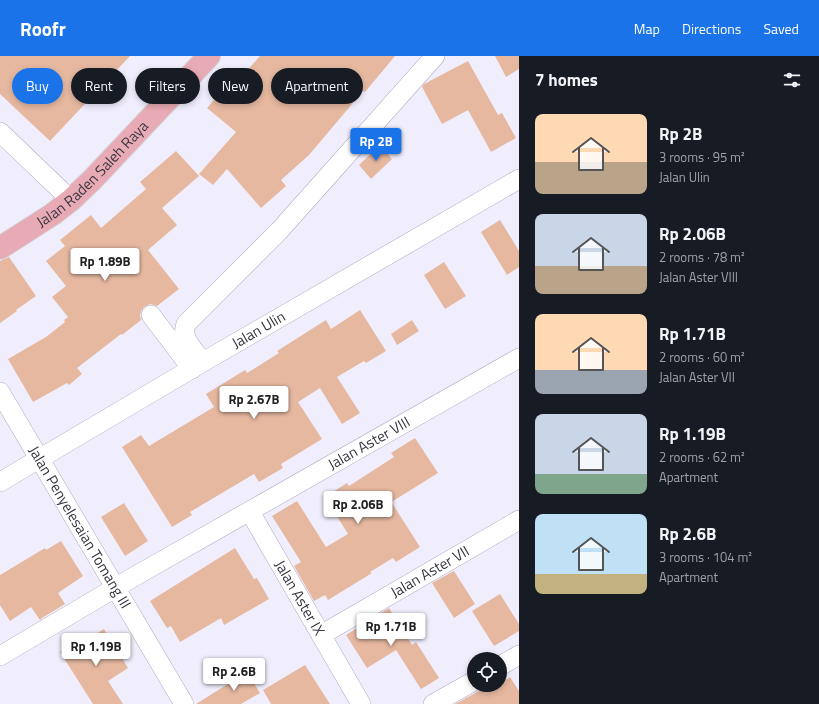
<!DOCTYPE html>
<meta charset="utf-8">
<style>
body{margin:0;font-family:"Titillium Web",sans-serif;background:#20242c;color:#f1f3f6;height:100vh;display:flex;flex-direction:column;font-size:15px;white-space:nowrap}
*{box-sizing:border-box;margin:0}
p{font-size:13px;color:#9ea1a6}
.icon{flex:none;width:22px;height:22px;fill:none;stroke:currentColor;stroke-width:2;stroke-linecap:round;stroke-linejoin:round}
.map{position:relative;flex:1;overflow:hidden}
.sheet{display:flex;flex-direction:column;background:#171b24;width:300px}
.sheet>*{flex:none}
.hud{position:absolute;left:12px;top:12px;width:380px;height:36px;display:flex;gap:8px}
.controls{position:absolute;left:467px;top:596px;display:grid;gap:8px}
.controls a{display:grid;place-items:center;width:40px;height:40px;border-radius:50%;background:#171b24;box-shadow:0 2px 6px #0003;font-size:20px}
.price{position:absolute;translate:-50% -34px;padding:0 9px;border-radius:4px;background:#fff;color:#222;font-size:13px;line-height:26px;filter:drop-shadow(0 1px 2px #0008)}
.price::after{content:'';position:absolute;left:50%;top:24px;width:12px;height:9px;margin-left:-6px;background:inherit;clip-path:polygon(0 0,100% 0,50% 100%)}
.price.current{background:#1a73e8;color:#fff}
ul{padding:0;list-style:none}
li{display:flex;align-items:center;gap:12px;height:100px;padding:0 16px}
li span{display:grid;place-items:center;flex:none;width:112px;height:80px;border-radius:8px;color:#555}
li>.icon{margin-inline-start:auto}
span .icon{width:48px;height:48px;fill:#fffc;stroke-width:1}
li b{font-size:17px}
h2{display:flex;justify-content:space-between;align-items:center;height:48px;padding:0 16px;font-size:17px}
.chip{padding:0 14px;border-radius:18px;background:#171b24;box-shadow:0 2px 6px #0003;font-size:14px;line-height:36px}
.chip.current{background:#1a73e8;color:#fff}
header{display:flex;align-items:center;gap:24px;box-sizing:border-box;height:56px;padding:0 20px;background:#1a73e8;color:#fff}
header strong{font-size:19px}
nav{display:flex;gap:22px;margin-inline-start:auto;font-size:14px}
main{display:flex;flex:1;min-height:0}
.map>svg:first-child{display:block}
</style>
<header>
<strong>Roofr</strong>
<nav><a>Map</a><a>Directions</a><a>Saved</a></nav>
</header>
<main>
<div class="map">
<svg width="519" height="648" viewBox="0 0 519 648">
<rect width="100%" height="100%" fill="#f0eefd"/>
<!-- building -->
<path fill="#e6b8a0" d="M0,0H130L50,85L0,38Z
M260,0H395L365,36L363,35L309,99L281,124L286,130L261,152L227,113L213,129L199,118L236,76L207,52L238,16L243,19Z
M495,0H519V13L506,21Z
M468,5L498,59L502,57L516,82L491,96L468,54L442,68L422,31L424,28Z
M380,89L392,103L371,123L359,109Z
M176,95L199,120L162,152L177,169L148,194L179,233L157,250L150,248L144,251L141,255L140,260L141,264L122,279L121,278L77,312L82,318L69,329L67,327L33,346L8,303L46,281L65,266L64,264L68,261L52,241L66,230L46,205L65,190L60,184L91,159L101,172L146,133L140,126Z
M500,164L519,195V211L507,219L481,176Z
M9,201L36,240L16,254L17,255L0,267V205Z
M444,206L466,240L445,253L424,219Z
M360,254L386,295L366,307L364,305L337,321L360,357L342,368L320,332L298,346L322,383L281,408L283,412L259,426L254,418L190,456L192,459L172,471L122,391L141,379L149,390L214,351L206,338L245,314L247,317L279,297L277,295L326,264L331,273Z
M412,264L419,275L397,289L391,278Z
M415,382L438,417L393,445L392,447L420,491L396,506L393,502L370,516L372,517L328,544L325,539L314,545L294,510L301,506L272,460L297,445L326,491L348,478L325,441L347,427L349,430L394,401L391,397Z
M124,447L148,485L125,500L101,461Z
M61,485L83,520L58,537L65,548L42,562L40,564L31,551L10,565L0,549V519L45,492L46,494Z
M235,492L254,523L257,522L269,543L224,569L221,562L180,586L171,570L167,572L150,545Z
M454,515L475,548L454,562L432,527Z
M500,538L519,568V575L494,590L472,555Z
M389,552L412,589L416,586L439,622L421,633L396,594L367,612L346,579Z
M104,573L128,612L108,625L123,648H93L60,596L79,584L81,587Z
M305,609L330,648H271L263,634Z
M247,616L260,637L241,648H196Z
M510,621L519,635V648H455L479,635L484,629H500V628Z"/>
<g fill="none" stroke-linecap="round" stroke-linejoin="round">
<defs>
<g id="minor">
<path d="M0,76L71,144"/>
<path d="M151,259L192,313"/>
<path d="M203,306C195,295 180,282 186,268L279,175L435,0"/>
<path id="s1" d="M0,336L184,648"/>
<path id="s2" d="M0,426L203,306L519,123"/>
<path id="s3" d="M250,456L361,648"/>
<path id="s4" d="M321,579L519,464"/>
<path id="s5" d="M0,600L130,523L519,302"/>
<path d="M500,610L519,599"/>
<path d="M433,648L474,625"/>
</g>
<g id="major">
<path id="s6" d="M0,192L53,158L71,144L92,124L209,0"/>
</g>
</defs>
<!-- minor casing -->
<use href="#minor" stroke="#aeabc3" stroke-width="20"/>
<!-- major casing -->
<use href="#major" stroke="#d3d3d5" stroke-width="24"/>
<!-- minor -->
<use href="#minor" stroke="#fff" stroke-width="19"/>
<!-- major -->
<use href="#major" stroke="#e8aab5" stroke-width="22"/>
</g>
<g text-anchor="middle" stroke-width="4" stroke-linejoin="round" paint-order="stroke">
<!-- street labels -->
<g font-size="15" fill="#373640" stroke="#fff">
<text dy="5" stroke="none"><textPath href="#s6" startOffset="119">Jalan Raden Saleh Raya</textPath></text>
<text dy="5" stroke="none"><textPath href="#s2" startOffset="300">Jalan Ulin</textPath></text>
<text dy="5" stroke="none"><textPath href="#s5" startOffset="426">Jalan Aster VIII</textPath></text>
<text dy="5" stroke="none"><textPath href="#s1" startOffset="157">Jalan Penyelesaian Tomang III</textPath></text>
<text dy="5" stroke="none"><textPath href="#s4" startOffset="126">Jalan Aster VII</textPath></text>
<text dy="5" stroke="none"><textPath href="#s3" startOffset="99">Jalan Aster IX</textPath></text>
</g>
</g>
</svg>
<div class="controls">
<a><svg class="icon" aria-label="locate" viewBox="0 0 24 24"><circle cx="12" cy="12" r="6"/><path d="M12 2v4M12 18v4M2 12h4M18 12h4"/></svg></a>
</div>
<b class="price current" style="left:376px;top:106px">Rp 2B</b>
<b class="price" style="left:105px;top:226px">Rp 1.89B</b>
<b class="price" style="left:254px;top:364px">Rp 2.67B</b>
<b class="price" style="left:358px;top:469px">Rp 2.06B</b>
<b class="price" style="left:391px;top:591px">Rp 1.71B</b>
<b class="price" style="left:96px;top:611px">Rp 1.19B</b>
<b class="price" style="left:234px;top:636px">Rp 2.6B</b>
<div class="hud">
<a class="chip current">Buy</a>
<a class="chip">Rent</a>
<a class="chip">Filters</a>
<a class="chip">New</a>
<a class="chip">Apartment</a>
</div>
</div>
<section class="sheet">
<h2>7 homes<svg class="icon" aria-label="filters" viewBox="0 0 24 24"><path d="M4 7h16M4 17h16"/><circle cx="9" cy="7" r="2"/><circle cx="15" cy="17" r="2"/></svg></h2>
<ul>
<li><span style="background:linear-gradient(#ffd9b3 60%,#b9a48a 0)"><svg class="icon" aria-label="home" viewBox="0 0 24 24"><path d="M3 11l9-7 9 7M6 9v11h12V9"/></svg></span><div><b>Rp 2B</b><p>3 rooms · 95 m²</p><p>Jalan Ulin</p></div></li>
<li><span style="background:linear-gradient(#c9d6e8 65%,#b9a48a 0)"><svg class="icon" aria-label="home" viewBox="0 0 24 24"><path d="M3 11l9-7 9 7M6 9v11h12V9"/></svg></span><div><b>Rp 2.06B</b><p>2 rooms · 78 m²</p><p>Jalan Aster VIII</p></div></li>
<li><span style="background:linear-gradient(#ffd9b3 70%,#9aa5b1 0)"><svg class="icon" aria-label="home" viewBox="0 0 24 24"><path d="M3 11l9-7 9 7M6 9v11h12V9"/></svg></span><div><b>Rp 1.71B</b><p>2 rooms · 60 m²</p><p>Jalan Aster VII</p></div></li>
<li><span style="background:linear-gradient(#c9d6e8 75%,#7fa58c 0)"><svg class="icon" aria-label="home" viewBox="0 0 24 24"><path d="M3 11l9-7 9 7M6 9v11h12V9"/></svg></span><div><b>Rp 1.19B</b><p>2 rooms · 62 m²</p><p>Apartment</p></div></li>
<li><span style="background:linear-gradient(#bfe0f5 75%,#c2b280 0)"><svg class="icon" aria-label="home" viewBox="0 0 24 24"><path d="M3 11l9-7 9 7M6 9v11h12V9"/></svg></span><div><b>Rp 2.6B</b><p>3 rooms · 104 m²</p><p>Apartment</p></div></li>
</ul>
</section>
</main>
